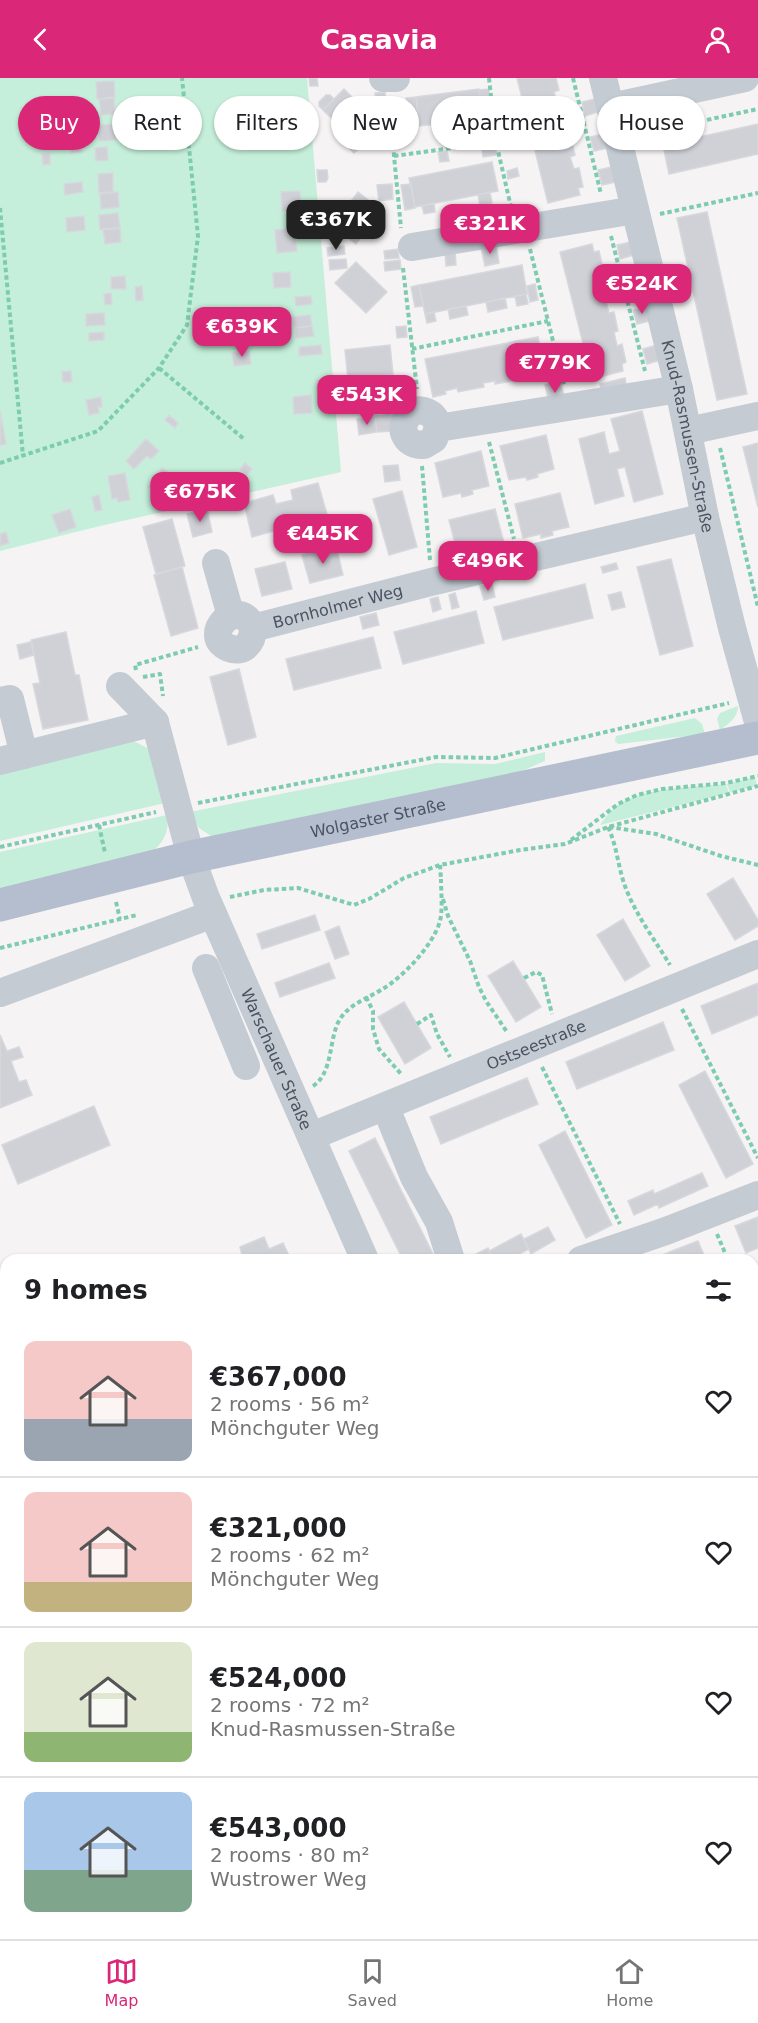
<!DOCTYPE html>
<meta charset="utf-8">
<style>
body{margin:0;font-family:"DejaVu Sans",sans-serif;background:#f2f2f2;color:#202124;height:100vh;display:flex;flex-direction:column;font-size:22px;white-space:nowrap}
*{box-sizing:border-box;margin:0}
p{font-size:20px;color:#757577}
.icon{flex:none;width:33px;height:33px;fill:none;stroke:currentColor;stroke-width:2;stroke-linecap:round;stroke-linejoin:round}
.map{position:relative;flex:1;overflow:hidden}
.sheet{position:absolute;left:0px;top:1176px;width:759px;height:686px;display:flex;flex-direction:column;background:#fff;border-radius:18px 18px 0 0;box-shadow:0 2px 4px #0004}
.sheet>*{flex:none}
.guide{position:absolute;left:18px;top:18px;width:723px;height:54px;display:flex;gap:12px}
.price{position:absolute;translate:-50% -51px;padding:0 14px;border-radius:12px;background:#db2777;color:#fff;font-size:20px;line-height:39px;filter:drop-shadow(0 2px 3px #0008)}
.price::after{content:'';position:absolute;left:50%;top:36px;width:18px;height:14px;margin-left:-9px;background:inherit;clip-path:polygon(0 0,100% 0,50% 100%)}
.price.current{background:#222;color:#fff}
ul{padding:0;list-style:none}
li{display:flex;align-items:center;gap:18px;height:150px;padding:0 24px}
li+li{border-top:2px solid #e0e0e0}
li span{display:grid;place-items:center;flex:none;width:168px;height:120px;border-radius:12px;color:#555}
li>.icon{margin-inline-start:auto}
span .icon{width:72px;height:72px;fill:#fffc;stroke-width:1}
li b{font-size:26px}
h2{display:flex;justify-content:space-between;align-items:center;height:72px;padding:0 24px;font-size:26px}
.pill{padding:0 21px;border-radius:27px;background:#fff;box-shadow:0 2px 4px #0004;font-size:21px;line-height:54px}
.pill.current{background:#db2777;color:#fff}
header{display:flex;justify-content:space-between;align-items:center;height:78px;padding:0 24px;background:#db2777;color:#fff;font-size:27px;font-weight:700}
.menu{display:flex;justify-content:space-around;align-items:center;height:84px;border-top:2px solid #e0e0e0;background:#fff;font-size:16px;color:#757577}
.menu a{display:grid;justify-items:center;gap:3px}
.menu .current{color:#db2777}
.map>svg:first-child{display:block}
</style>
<header><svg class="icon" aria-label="back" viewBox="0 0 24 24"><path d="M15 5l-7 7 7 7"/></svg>Casavia<svg class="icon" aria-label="person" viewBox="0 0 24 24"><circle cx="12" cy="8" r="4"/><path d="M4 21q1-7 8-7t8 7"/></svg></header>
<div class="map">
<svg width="758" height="1861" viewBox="0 0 758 1861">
<rect width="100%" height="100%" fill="#f5f3f3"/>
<!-- green -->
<path fill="#c5efda" d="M0,0H307L341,394L100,448L0,473Z
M738,628C738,640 728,646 720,652L717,641L720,635Z
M695,640L702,646L705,656L618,666L615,663L616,658Z
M130,661L149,671L165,725L0,763V692Z
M545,674V683L494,705L214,760L199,750L190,734L436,685L495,686Z
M755,699L757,708L730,714L727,706Z
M726,706L729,715L600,747C606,739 611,731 619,726C650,708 691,710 726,706Z
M167,737C170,753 163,765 151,775L0,814V774Z
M6,1367V1635L0,1636V1370Z
M0,1667L6,1717V1856H23V1861H0Z
M758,1801V1861H582V1856H753V1802Z"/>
<!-- building -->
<path fill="#d0d1d7" stroke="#d7d8dd" stroke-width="1.5" d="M309,0H317L318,8H310Z
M517,0H556L559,12L554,14L558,28L563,27L568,46L563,47L566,60L571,59L575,77L570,79L574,91L579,90L583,109L578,110L580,117L548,125Z
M114,3L115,19L97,21L96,4Z
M344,11L374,41L353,62L323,32Z
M479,11L482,41L419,48L416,19Z
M489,11L492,37L482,38L479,12Z
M385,14L386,28L376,29L375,15Z
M326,17H330L334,21L323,32L319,28V24Z
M416,19L419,43L408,44L406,20Z
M114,20L115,36L101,37L99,21Z
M595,21L598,34L585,38L582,24Z
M114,46L116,62L99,63L98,47Z
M758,46V76L669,96L663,67Z
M80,50L82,74L71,75L68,51Z
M604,56L608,70L594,73L590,59Z
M348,57L353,62L359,57L366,64L354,75L342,63Z
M107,69L108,82L96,83L95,70Z
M495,69L497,77L483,79L482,72Z
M447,73L449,83L440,84L438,74Z
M50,75V86L43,87L42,76Z
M492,84L498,113L415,129L409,100Z
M612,89L616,104L602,107L598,92Z
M517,90L519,98L508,101L507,93Z
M317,92H327L328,100L326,104H318Z
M113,95V114L99,115L98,96Z
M82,104L83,114L65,117L64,106Z
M392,106L393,121L379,123L377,107Z
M411,106L415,130L405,132L401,107Z
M300,113L301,132L282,133L281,114Z
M118,114L119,129L101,131L100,116Z
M358,114L381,132L356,166L332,148Z
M490,114L492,125L480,127L478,117Z
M434,125L435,134L424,136L422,128Z
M490,132L494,150L484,152L481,134Z
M707,134L747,316L717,322L677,140Z
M118,135L120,150L100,152L99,137Z
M84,138L85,152L67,154L66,140Z
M120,150L121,164L105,166L103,151Z
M294,150L297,173L277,175L275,152Z
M631,164L634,177L620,181L617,167Z
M496,166L499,185L485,188L481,169Z
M592,166L594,174L599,173L603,190L598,192L602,205L606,204L611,222L606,223L609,235L614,234L618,253L614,254L617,268L622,266L626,284L622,286L623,293L592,301L560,174Z
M344,168L345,176L328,178L327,170Z
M398,171L399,180L385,181L384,173Z
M455,172L456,187L446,188L445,173Z
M346,181L347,190L330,192L329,182Z
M400,182L401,191L385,193L384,184Z
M356,184L387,214L366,235L335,205Z
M522,187L527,216L425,236L419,207Z
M290,194L291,209L274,210L273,195Z
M125,198L126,211H111V199Z
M639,200L643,213L630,216L627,203Z
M535,206L538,222L530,224L527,208Z
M419,207L423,228L415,229L411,209Z
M142,208L143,222L136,223L135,209Z
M111,215L112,226L105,227L104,216Z
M526,216L528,226L517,228L515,218Z
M311,218L312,226L296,228L295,219Z
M505,220L507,230L488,234L486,224Z
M466,228L468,237L450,241L448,231Z
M647,229L650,243L637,246L633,232Z
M434,234L436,243L427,245L425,236Z
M104,235L105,247L86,248V236Z
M310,237L312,248L294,250L292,239Z
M312,248L314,258L296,260L295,250Z
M406,248L407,259L397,260L396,249Z
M104,254V262L89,263V255Z
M538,259L546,296L533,299L532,295L520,298L521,301L495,306V303L483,305L484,309L458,314L457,310L445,313L446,316L433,319L425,281Z
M321,267L322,276L299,278V269Z
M390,267L393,296L348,301L345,272Z
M657,267L661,282L647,286L643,271Z
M249,273L251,286L234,288L232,275Z
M568,275L569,285L561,287L559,277Z
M71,293L72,304H63L62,294Z
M384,297L385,307L374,308L373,298Z
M368,299L370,311L350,313L349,301Z
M625,300L627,312L602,317L600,306Z
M328,301L329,312L317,313L316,302Z
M560,303L566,325L550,329L545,307Z
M311,317L312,335L294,336L293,319Z
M101,319L102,329H98L99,335L89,337L86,322Z
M0,333L6,366L0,367Z
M642,333L663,416L634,424L625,389L617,391L624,418L595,426L579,361L604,354L609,376L620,373L611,341Z
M391,336L393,353L377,354L375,338Z
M169,337L178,345L175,350L165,342Z
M375,339L377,354L359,357L357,341Z
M546,357L554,391L537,396L538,399L527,402L526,399L509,402L500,368Z
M146,361L159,373L151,381L147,378L134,391L126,383Z
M758,365V429L743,369Z
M481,373L489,408L472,412L473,416L462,419L461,415L443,419L435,385Z
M245,385L252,391L247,397L240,391Z
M398,387L400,402L385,404L383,388Z
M162,390L177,401L168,412L157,404L152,412L148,409Z
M125,395L130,422L118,424L117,420L112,421L108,398Z
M201,398L212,407L205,416L194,407Z
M318,405L328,440L298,448L297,442L280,447L281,451L252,459L244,425L273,417L276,426L293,422L291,412Z
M402,413L417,469L389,477L373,421Z
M560,415L569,449L552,453L553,457L541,460V456L523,460L515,426Z
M99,417L102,432L95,433L92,419Z
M70,431L76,449L59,455L52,437Z
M207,431L212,454L193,459L187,436Z
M495,431L504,465L487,470V473L476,476L475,473L458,477L449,442Z
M172,441L185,488L156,496L143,449Z
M6,454L9,465L0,468V456Z
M336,468L343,497L310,505L302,477Z
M671,481L693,568L660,577L637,489Z
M285,484L292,511L262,518L255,491Z
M616,485L618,491L603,495L601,489Z
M182,489L198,550L171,558L154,497Z
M492,506L495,519L484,522L480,508Z
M585,506L593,540L503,562L494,529Z
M621,514L625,529L612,532L608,517Z
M455,515L459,529L452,531L449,517Z
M438,519L441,531L433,534L430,521Z
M476,533L484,565L403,586L394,554Z
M376,535L379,547L363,551L360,539Z
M66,554L75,597H79L88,642L43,651L33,606L40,605L31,562Z
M373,559L381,590L294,612L286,581Z
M31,564L34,577L20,581L17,567Z
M239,591L256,659L228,667L210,599Z
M733,800L758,842V848L735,862L707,816Z
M315,837L320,852L262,871L257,856Z
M623,841L650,888L625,903L597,857Z
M339,848L349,876L335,881L325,854Z
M513,883L541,929L516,944L488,898Z
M329,885L335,900L280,919L275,905Z
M758,905V937L712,956L701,928Z
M404,924L431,970L405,986L378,939Z
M663,944L674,972L577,1011L566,984Z
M0,957L7,973L19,969L23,979L11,983L19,1004L26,1002L32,1017L0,1030Z
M705,993L753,1086L726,1100L679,1007Z
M527,1000L538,1026L441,1066L430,1039Z
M94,1028L110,1067L18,1106L2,1067Z
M565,1053L612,1147L586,1160L539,1067Z
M375,1060L436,1182H403L349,1073Z
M702,1095L708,1108L659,1130L658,1126L634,1137L628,1123L653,1112L654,1116Z
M758,1139V1170L746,1175L735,1148Z
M548,1149L555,1162L531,1176L524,1161Z
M521,1156L529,1171L509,1182H494L489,1173Z
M264,1159L269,1171L283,1165L291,1182H243L240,1169Z
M698,1163L706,1182H651L672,1173Z
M488,1170L494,1182H466V1181Z
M758,1313V1332L753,1334V1316Z
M758,1495V1527L753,1511V1497Z
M753,1671L756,1687L758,1686V1705L753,1706Z
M57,1856H156V1861H57Z
M267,1856H376L331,1861H268Z
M396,1856H512L511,1861H397Z"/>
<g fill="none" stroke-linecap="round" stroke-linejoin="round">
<!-- path -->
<path stroke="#7eccb0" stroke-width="4" stroke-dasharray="4.5 3" stroke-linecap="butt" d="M489,0L496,64L511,129
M573,0L601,116
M391,22L394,78L401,150
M641,56L758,31
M394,78L496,64
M0,130L23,378
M660,136L758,115
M611,158L645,293
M530,171L564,307
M403,190L417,311
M412,271L548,243
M159,290L244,361
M489,364L514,461
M720,370L758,529
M0,385L98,353L159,290L187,247L198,158L182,0
M422,388L430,482
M136,592L135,587L198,569
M143,599L160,596L163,618
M198,725L436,679L495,680L729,625
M99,747L105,775
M608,749C617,768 618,789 625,808C635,836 655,862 670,887
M609,749L656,756L721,778L758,787
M571,762L618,726L637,717L662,711L726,705L758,698
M0,769L156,734
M440,787L441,802
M230,819L264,812L298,810L354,827L369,821L404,800L440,787L520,772L565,766L608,749L758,708
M443,821L448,838L470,883L479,909L486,923L507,954
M116,824L120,841
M0,870L137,837
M524,900L536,894L542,897L552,936
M366,919L373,933V951L379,971L402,997
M682,931L758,1080
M417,946L431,937L437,956L450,979
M542,989L620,1146
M313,1008C334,994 328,961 340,941C350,926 366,921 381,912C402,900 433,868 440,843C443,830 441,815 441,801
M717,1156L728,1182
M753,1195L758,1198
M753,1810H758
M165,1856L166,1861
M612,1856L614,1861
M220,1861L221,1856
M653,1861L666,1856"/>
<!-- minor -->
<g stroke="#c4cbd3" stroke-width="28">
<path d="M383,0H396"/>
<path id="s1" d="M603,0L679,311L705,439L732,550L758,644"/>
<path d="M611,29L745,0"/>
<path d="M412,169L635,132"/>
<path d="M438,350L434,361L424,367C391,367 402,324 427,334C434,337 437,343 438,350L679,311"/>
<path d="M688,353L758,338"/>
<path d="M216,485L231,538"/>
<path id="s2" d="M253,550C253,564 244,576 229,570C199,559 238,515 253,550L431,504L705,439"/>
<path d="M120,608L155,644"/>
<path d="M0,623L10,621L24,677"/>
<path id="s3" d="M0,683L155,644L191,779L206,820L365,1182"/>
<path d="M206,890L246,988"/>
<path d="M0,915L213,836"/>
<path d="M386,1030L414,1099L439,1144L451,1182"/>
<path id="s4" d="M312,1058L758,876"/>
<path d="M581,1182L666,1153L758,1117"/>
<path d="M0,1353L6,1351"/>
<path d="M753,1364L758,1361"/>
<path d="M753,1433L758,1445"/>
<path d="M753,1483L758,1481"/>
<path d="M753,1614L758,1613"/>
<path d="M572,1856V1861"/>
</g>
<!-- major -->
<path stroke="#b4becf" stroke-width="33" id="s5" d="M0,827L191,779L758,660"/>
</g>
<g text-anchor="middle" stroke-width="6" stroke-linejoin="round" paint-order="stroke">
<!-- street labels -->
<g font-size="16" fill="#4b5360" stroke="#fff">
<text dy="6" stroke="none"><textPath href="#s1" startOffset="368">Knud-Rasmussen-Straße</textPath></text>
<text dy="6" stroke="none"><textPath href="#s2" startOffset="196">Bornholmer Weg</textPath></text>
<text dy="6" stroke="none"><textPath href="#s5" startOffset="388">Wolgaster Straße</textPath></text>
<text dy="6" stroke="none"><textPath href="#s4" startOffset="242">Ostseestraße</textPath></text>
<text dy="6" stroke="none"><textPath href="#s3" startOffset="519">Warschauer Straße</textPath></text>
</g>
</g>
</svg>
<b class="price current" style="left:336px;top:173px">€367K</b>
<b class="price" style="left:490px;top:177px">€321K</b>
<b class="price" style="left:642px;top:237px">€524K</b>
<b class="price" style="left:242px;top:280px">€639K</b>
<b class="price" style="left:555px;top:316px">€779K</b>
<b class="price" style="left:367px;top:348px">€543K</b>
<b class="price" style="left:200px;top:445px">€675K</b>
<b class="price" style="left:323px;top:487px">€445K</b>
<b class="price" style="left:488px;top:514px">€496K</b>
<div class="guide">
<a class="pill current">Buy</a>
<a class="pill">Rent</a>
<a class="pill">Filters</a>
<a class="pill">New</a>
<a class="pill">Apartment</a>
<a class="pill">House</a>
</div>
<section class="sheet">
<h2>9 homes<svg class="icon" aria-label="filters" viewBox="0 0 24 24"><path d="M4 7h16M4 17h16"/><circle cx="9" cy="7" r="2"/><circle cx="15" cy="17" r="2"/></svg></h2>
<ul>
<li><span style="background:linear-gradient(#f6c9c9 65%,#9aa5b1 0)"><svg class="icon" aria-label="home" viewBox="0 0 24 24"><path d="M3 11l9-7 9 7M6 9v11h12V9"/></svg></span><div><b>€367,000</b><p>2 rooms · 56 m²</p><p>Mönchguter Weg</p></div><svg class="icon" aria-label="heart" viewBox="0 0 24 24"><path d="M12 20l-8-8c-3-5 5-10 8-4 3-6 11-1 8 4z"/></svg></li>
<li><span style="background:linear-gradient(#f6c9c9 75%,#c2b280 0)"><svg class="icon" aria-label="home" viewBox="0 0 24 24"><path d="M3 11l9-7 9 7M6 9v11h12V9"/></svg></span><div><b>€321,000</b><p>2 rooms · 62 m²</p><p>Mönchguter Weg</p></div><svg class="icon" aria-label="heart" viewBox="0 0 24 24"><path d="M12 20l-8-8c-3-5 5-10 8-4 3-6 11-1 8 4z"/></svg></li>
<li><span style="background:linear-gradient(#dfe7d0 75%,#8fb573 0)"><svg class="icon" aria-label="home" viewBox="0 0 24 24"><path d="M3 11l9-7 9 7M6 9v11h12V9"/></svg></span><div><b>€524,000</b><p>2 rooms · 72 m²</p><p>Knud-Rasmussen-Straße</p></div><svg class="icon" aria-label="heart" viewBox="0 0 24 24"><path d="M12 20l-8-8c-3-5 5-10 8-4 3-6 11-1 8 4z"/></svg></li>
<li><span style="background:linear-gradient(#a9c7e8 65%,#7fa58c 0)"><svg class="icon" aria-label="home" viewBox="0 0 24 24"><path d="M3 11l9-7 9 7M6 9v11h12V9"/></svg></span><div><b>€543,000</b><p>2 rooms · 80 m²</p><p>Wustrower Weg</p></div><svg class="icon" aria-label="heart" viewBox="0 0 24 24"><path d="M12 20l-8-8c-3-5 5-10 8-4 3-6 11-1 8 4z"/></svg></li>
</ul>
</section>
</div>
<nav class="menu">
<a class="current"><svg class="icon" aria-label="map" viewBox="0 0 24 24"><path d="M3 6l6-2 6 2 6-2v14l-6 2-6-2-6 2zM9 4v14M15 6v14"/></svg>Map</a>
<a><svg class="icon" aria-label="saved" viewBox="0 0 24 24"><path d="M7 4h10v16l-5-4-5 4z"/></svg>Saved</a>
<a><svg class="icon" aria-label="home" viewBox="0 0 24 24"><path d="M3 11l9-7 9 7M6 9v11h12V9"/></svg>Home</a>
</nav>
